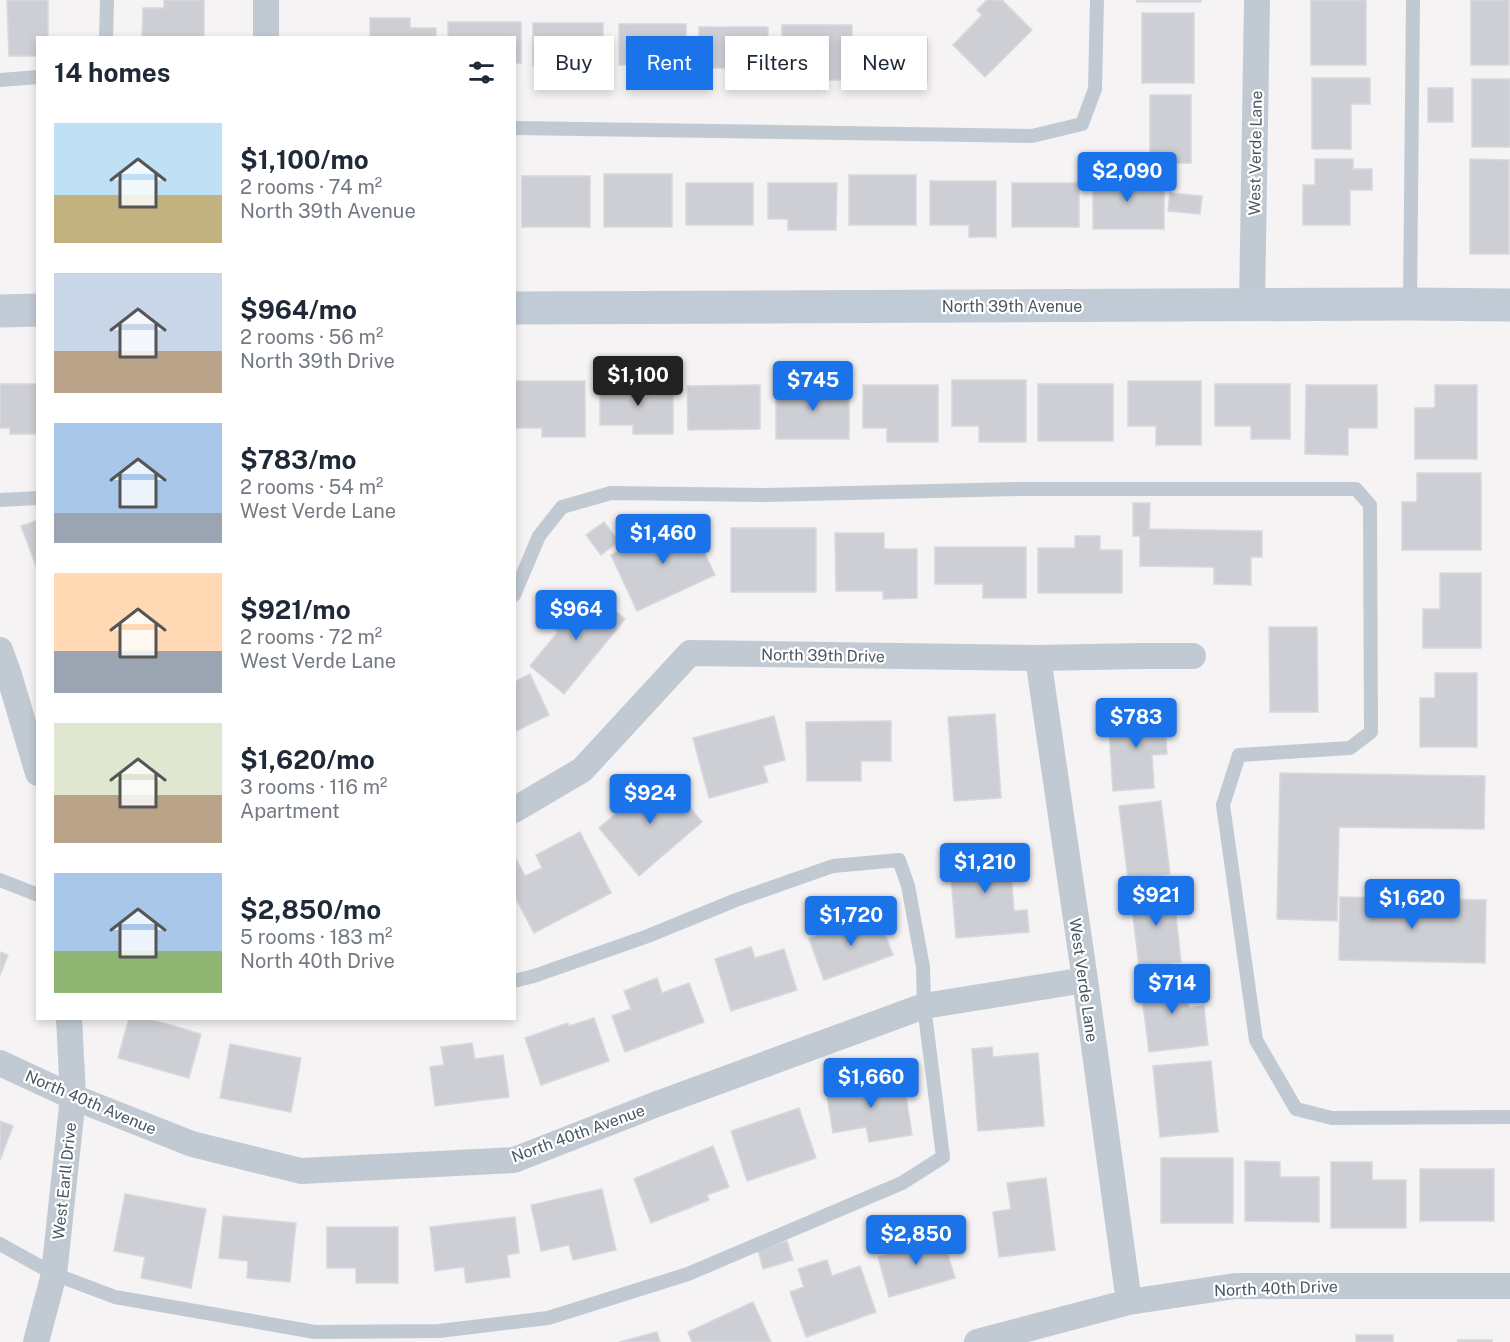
<!DOCTYPE html>
<meta charset="utf-8">
<style>
body{margin:0;font-family:"Public Sans",sans-serif;background:#f6f6f7;color:#1f2937;height:100vh;display:flex;flex-direction:column;font-size:22px;white-space:nowrap}
*{box-sizing:border-box;margin:0}
p{font-size:20px;color:#747a83}
.icon{flex:none;width:33px;height:33px;fill:none;stroke:currentColor;stroke-width:2;stroke-linecap:round;stroke-linejoin:round}
.map{position:relative;flex:1;overflow:hidden}
.side{position:absolute;left:36px;top:36px;width:480px;height:984px;display:flex;flex-direction:column;background:#fff;border-radius:0px;box-shadow:0 3px 9px #0003}
.side>*{flex:none}
.guide{position:absolute;left:534px;top:36px;width:570px;height:54px;display:flex;gap:12px}
.price{position:absolute;translate:-50% -51px;padding:0 14px;border-radius:6px;background:#1a73e8;color:#fff;font-size:20px;line-height:39px;filter:drop-shadow(0 2px 3px #0008)}
.price::after{content:'';position:absolute;left:50%;top:36px;width:18px;height:14px;margin-left:-9px;background:inherit;clip-path:polygon(0 0,100% 0,50% 100%)}
.price.current{background:#222;color:#fff}
ul{padding:0;list-style:none}
li{display:flex;align-items:center;gap:18px;height:150px;padding:0 18px}
li span{display:grid;place-items:center;flex:none;width:168px;height:120px;border-radius:0px;color:#555}
li>.icon{margin-inline-start:auto}
span .icon{width:72px;height:72px;fill:#fffc;stroke-width:1}
li b{font-size:26px}
h2{display:flex;justify-content:space-between;align-items:center;height:72px;padding:0 18px;font-size:26px}
.pill{padding:0 21px;border-radius:0px;background:#fff;box-shadow:0 3px 9px #0003;font-size:21px;line-height:54px}
.pill.current{background:#1a73e8;color:#fff}
.map>svg:first-child{display:block}
</style>
<div class="map">
<svg width="1510" height="1342" viewBox="0 0 1510 1342">
<rect width="100%" height="100%" fill="#f5f3f3"/>
<!-- building -->
<path fill="#cdcfd5" stroke="#d7d9de" stroke-width="1.5" d="M7,0H48V38H38V56H9Z
M164,0H204V38H142L143,8H164Z
M987,0H1002L1032,30L985,77L953,45L982,15L977,10Z
M1137,0H1201V2H1137Z
M1311,0H1366V65H1311Z
M1471,0H1509V65H1471Z
M1142,13H1194V83H1142Z
M370,18H410V28H436V38H370Z
M448,22H521V63H514V38H448Z
M533,23H603V84H549V66H533Z
M619,24H686V65H619Z
M782,25H852V80H806V64H782Z
M699,27H768V81H738V68H699Z
M861,38H927V81H861Z
M1312,78H1370V104H1351V149H1312Z
M1472,79H1510V147H1472Z
M1428,88H1453V122H1428Z
M1150,95H1191V163H1150Z
M1315,159H1353V169H1372V190H1350V225H1303V185H1315Z
M1470,159L1509,160V254H1470Z
M1093,172H1126V182H1164V229H1093Z
M604,174H672V227H604Z
M849,175H916V225H849Z
M522,176H590V227H522Z
M930,181H996V237H969V225H930Z
M686,183H753V225H686Z
M768,183H837L836,230H788V219H768Z
M1012,183H1079V227H1012Z
M1170,193L1202,196L1200,214L1168,211Z
M952,380H1026V442H979V426H952Z
M514,381H585V437H542V428H514Z
M1128,381H1201V445H1156V426H1128Z
M600,383H673V434H633V425H600Z
M0,384H38V434H10V428H0Z
M776,384H849V439H776Z
M1038,384H1113V441H1038Z
M1215,384H1290V439H1251V426H1215Z
M760,385V429L688,430L687,386Z
M863,385H938V442H887V428H863Z
M1306,385H1377V428H1348V455L1305,454Z
M1435,385H1477V459H1415V408H1435Z
M1417,473H1481V550H1402V502H1417Z
M1133,503H1150L1149,529L1262,531V557H1251V585L1214,584V567L1140,566V536H1133Z
M688,518L715,575L637,611L611,555Z
M38,520V571L21,526Z
M604,522L619,541L601,555L586,535Z
M731,528H816V592H731Z
M835,533H884V549H917V598L883,599V591H836Z
M1075,536H1100V550H1122V593H1038V548H1075Z
M935,547H1026V598H983V584H935Z
M1440,573H1481V648H1423V609H1440Z
M596,595L625,619L564,694L530,666L558,632L550,624L570,599L584,610Z
M1269,627H1317L1318,712H1270Z
M1435,673H1477V747H1420V698H1435Z
M530,674L549,715L514,732V682Z
M1164,712L1167,754L1152,755L1154,788L1113,791L1108,716Z
M995,714L1001,798L954,801L948,717Z
M774,716L785,760L763,766L768,782L709,798L693,738Z
M891,721V761H861V781H807L806,722Z
M1280,773L1485,776L1484,829L1339,827L1337,921L1277,919Z
M662,774L702,822L639,876L599,828Z
M1161,801L1170,874L1128,879L1119,806Z
M580,832L611,893L534,933L514,895V860L516,859L525,876L542,868L536,855Z
M1009,847L1014,911L1027,910L1029,932L956,938L949,852Z
M1173,887L1181,962L1139,966L1130,892Z
M1340,897L1486,900L1485,963L1339,960Z
M877,914L893,955L824,980L809,939Z
M751,947L755,958L784,949L797,990L731,1011L715,959Z
M0,952L8,955L0,975Z
M1184,975L1189,1008L1204,1006L1208,1045L1149,1052L1140,980Z
M657,978L662,993L689,983L704,1022L625,1052L612,1016L631,1009L624,991Z
M129,1018H146L201,1034L189,1078L118,1058Z
M594,1018L609,1061L541,1085L525,1038L568,1023L569,1026Z
M472,1043L475,1059L503,1055L509,1097L435,1106L430,1067L444,1065L441,1047Z
M230,1044L301,1058L291,1112L220,1098Z
M992,1047L993,1057L1038,1053L1044,1126L978,1131L972,1049Z
M1211,1061L1218,1132L1160,1137L1153,1066Z
M903,1077L912,1135L869,1142L866,1127L833,1133L826,1090Z
M799,1108L816,1158L747,1181L731,1131Z
M0,1121L13,1126L0,1160Z
M713,1146L729,1187L707,1195L709,1200L651,1223L634,1179Z
M1161,1158H1233V1223H1161Z
M1245,1161L1280,1162V1177H1319V1222L1245,1221Z
M1331,1162H1372V1180H1406V1228H1331Z
M1420,1169H1494V1221H1420Z
M1046,1178L1055,1250L999,1257L993,1212L1011,1209L1007,1183Z
M602,1189L616,1250L573,1260L569,1245L541,1251L531,1205Z
M125,1194L206,1209L191,1288L141,1278L145,1257L114,1251Z
M223,1216L296,1223L290,1282L247,1278L248,1261L219,1258Z
M515,1217L519,1253L507,1255L510,1277L466,1283L464,1267L435,1271L430,1227Z
M327,1227H398V1283H356V1268H327Z
M942,1235L955,1278L889,1297L878,1257L891,1253L890,1251Z
M787,1241L793,1260L763,1269L758,1250Z
M827,1260L832,1276L860,1266L876,1312L806,1337L790,1292L804,1287L798,1269Z
M753,1302L771,1342H692L688,1332Z
M657,1332L660,1342H619Z
M1356,1335H1393V1342H1356Z
M1458,1340H1492V1342H1458Z"/>
<g fill="none" stroke-linecap="round" stroke-linejoin="round">
<!-- lane -->
<path stroke="#c1cad2" stroke-width="14" d="M106,38L107,0
M0,80L38,77
M514,128L1032,136L1082,124L1095,89L1097,0
M1410,304L1413,0
M0,500L38,498
M514,595L539,536L562,507L611,493L765,495L1017,489H1356L1370,505L1371,732L1350,748L1239,755L1223,805L1256,1040L1296,1109L1332,1118L1510,1117
M0,880L38,895
M0,1244L54,1274L115,1297L315,1332L439,1331L548,1318L688,1274L902,1183L943,1157L924,1006L923,967L908,886L899,860L833,866L736,900L648,936L534,976L514,981"/>
<!-- street -->
<path stroke="#c1cad2" stroke-width="26" d="M266,38V0
M1252,305L1257,0
M0,650L9,675L38,773
M1038,658L1085,980L1129,1302
M514,810L582,770L690,653L1038,658L1142,656H1193
M0,1063L73,1097L192,1144L301,1171L514,1160L657,1104L924,1006L1085,980
M36,1342L54,1274L73,1097L69,1018
M977,1342L1129,1302L1235,1286H1510"/>
<!-- secondary -->
<path stroke="#c1cbd6" stroke-width="33" d="M514,308L1410,304L1510,305
M0,311L38,310"/>
</g>
<g text-anchor="middle" stroke-width="4.5" stroke-linejoin="round" paint-order="stroke">
<!-- street labels -->
<g font-size="16" fill="#4a5661" stroke="#fff">
<text transform="translate(1255 153) rotate(-89)" y="6">West Verde Lane</text>
<text x="1012" y="312">North 39th Avenue</text>
<text transform="translate(823 655) rotate(1)" y="6">North 39th Drive</text>
<text transform="translate(1084 980) rotate(82)" y="6">West Verde Lane</text>
<text transform="translate(91 1102) rotate(23)" y="6">North 40th Avenue</text>
<text transform="translate(578 1133) rotate(-20)" y="6">North 40th Avenue</text>
<text transform="translate(64 1181) rotate(-84)" y="6">West Earll Drive</text>
<text transform="translate(1276 1288) rotate(-2)" y="6">North 40th Drive</text>
</g>
</g>
</svg>
<b class="price" style="left:1127px;top:203px">$2,090</b>
<b class="price current" style="left:638px;top:407px">$1,100</b>
<b class="price" style="left:813px;top:412px">$745</b>
<b class="price" style="left:663px;top:565px">$1,460</b>
<b class="price" style="left:576px;top:641px">$964</b>
<b class="price" style="left:1136px;top:749px">$783</b>
<b class="price" style="left:650px;top:825px">$924</b>
<b class="price" style="left:985px;top:894px">$1,210</b>
<b class="price" style="left:1156px;top:927px">$921</b>
<b class="price" style="left:1412px;top:930px">$1,620</b>
<b class="price" style="left:851px;top:947px">$1,720</b>
<b class="price" style="left:1172px;top:1015px">$714</b>
<b class="price" style="left:871px;top:1109px">$1,660</b>
<b class="price" style="left:916px;top:1266px">$2,850</b>
<div class="guide">
<a class="pill">Buy</a>
<a class="pill current">Rent</a>
<a class="pill">Filters</a>
<a class="pill">New</a>
</div>
<section class="side">
<h2>14 homes<svg class="icon" aria-label="filters" viewBox="0 0 24 24"><path d="M4 7h16M4 17h16"/><circle cx="9" cy="7" r="2"/><circle cx="15" cy="17" r="2"/></svg></h2>
<ul>
<li><span style="background:linear-gradient(#bfe0f5 60%,#c2b280 0)"><svg class="icon" aria-label="home" viewBox="0 0 24 24"><path d="M3 11l9-7 9 7M6 9v11h12V9"/></svg></span><div><b>$1,100/mo</b><p>2 rooms · 74 m²</p><p>North 39th Avenue</p></div></li>
<li><span style="background:linear-gradient(#c9d6e8 65%,#b9a48a 0)"><svg class="icon" aria-label="home" viewBox="0 0 24 24"><path d="M3 11l9-7 9 7M6 9v11h12V9"/></svg></span><div><b>$964/mo</b><p>2 rooms · 56 m²</p><p>North 39th Drive</p></div></li>
<li><span style="background:linear-gradient(#a9c7e8 75%,#9aa5b1 0)"><svg class="icon" aria-label="home" viewBox="0 0 24 24"><path d="M3 11l9-7 9 7M6 9v11h12V9"/></svg></span><div><b>$783/mo</b><p>2 rooms · 54 m²</p><p>West Verde Lane</p></div></li>
<li><span style="background:linear-gradient(#ffd9b3 65%,#9aa5b1 0)"><svg class="icon" aria-label="home" viewBox="0 0 24 24"><path d="M3 11l9-7 9 7M6 9v11h12V9"/></svg></span><div><b>$921/mo</b><p>2 rooms · 72 m²</p><p>West Verde Lane</p></div></li>
<li><span style="background:linear-gradient(#dfe7d0 60%,#b9a48a 0)"><svg class="icon" aria-label="home" viewBox="0 0 24 24"><path d="M3 11l9-7 9 7M6 9v11h12V9"/></svg></span><div><b>$1,620/mo</b><p>3 rooms · 116 m²</p><p>Apartment</p></div></li>
<li><span style="background:linear-gradient(#a9c7e8 65%,#8fb573 0)"><svg class="icon" aria-label="home" viewBox="0 0 24 24"><path d="M3 11l9-7 9 7M6 9v11h12V9"/></svg></span><div><b>$2,850/mo</b><p>5 rooms · 183 m²</p><p>North 40th Drive</p></div></li>
</ul>
</section>
</div>
